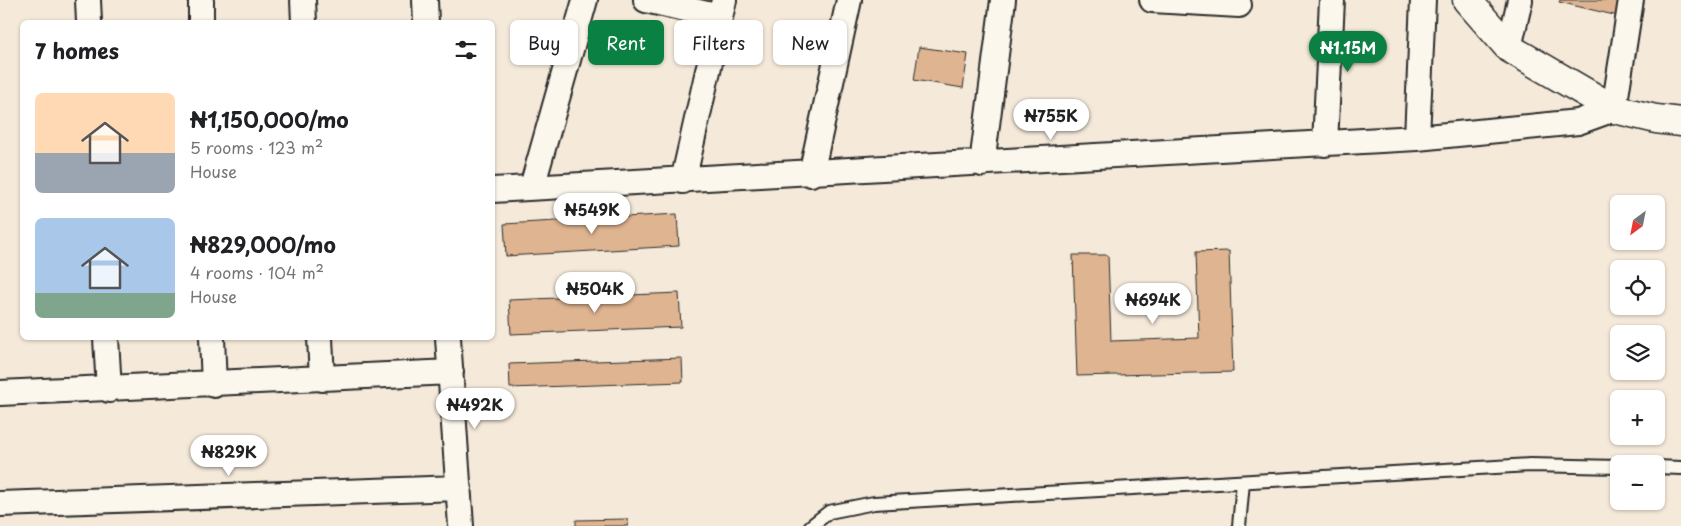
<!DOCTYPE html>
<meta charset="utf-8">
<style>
body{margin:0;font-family:"Playpen Sans",sans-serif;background:#f2f2f2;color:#202124;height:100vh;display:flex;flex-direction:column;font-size:19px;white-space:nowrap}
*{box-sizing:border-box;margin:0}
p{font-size:16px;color:#757577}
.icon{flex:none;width:28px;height:28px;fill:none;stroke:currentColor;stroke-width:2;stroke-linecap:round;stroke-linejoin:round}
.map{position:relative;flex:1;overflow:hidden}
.drawer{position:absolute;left:20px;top:20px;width:475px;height:320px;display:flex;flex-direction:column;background:#fff;border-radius:8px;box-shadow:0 1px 4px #0004}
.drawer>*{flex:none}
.top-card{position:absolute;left:510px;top:20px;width:475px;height:45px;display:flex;gap:10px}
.needle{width:32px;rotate:212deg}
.buttons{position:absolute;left:1610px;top:195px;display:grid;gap:10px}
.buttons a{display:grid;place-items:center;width:55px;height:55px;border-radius:8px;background:#fff;box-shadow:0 1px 4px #0004;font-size:25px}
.price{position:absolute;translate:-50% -42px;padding:0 11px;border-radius:18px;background:#fff;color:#222;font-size:16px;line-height:32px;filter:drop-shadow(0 1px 2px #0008)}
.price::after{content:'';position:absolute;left:50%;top:30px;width:15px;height:11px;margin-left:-8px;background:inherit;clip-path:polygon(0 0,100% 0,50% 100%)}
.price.selected{background:#0b8043;color:#fff}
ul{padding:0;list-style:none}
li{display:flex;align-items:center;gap:15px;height:125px;padding:0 15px}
li span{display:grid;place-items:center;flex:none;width:140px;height:100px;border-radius:8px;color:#555}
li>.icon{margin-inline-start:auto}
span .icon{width:60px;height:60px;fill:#fffc;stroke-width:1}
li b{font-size:21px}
h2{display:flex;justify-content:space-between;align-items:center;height:60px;padding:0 15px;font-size:21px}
.pill{padding:0 18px;border-radius:8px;background:#fff;box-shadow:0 1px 4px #0004;font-size:18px;line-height:45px}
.pill.selected{background:#0b8043;color:#fff}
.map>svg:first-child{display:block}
</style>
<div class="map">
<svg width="1681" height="526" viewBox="0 0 1681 526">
<rect width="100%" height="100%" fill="#f5eada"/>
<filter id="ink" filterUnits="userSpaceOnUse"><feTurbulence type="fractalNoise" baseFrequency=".02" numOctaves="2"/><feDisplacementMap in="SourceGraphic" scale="10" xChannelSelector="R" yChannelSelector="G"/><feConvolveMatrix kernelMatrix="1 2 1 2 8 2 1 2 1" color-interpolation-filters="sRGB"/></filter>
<g filter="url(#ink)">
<!-- building -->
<path fill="#dfb490" stroke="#2b2b2b" d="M1560,0H1621L1618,16L1559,2Z
M919,47L968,54L963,88L914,80Z
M677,214L679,246L506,256L504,224Z
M1229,251L1233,372L1077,376L1073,255H1108L1111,341L1199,338L1196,252Z
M679,293L681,327L511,334L509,300Z
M682,358L683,382L510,388L509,364Z
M627,519L628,526H576V520Z"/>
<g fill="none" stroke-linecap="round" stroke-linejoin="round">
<defs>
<path id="lane" d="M1656,467L1681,468
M811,526L829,512L874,503L1530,465L1619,467
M1239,526L1243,482"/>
<path id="street" d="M88,0L89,22
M201,0V22
M303,0L304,22
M425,0L426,22
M646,0L720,17
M1152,0L1239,5
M1509,48L1520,0
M1417,138L1423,0
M1325,144L1332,0
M982,164L1003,0
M811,174L849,0
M683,181L724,0
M532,187L585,0
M492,190L1417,138L1578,122L1614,109L1631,0
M106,338L109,390
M212,338L214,385
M320,338L322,379
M448,338L461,526
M0,393L451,372
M0,504L459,488"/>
<path id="secondary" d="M1467,0L1509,48L1614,109L1656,119L1681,122"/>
</defs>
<!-- lane casing -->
<use href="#lane" stroke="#2b2b2b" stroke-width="16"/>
<!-- street casing -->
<use href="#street" stroke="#2b2b2b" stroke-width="28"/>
<!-- secondary casing -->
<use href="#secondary" stroke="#2b2b2b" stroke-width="31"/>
<!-- lane -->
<use href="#lane" stroke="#fbf7ec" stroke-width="12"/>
<!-- street -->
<use href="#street" stroke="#fbf7ec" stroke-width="24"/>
<!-- secondary -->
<use href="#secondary" stroke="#fbf7ec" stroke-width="28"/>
</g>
</g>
</svg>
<div class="buttons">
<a><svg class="needle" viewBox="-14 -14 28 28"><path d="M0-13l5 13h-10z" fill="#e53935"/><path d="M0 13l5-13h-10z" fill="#757577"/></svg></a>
<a><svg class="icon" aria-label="locate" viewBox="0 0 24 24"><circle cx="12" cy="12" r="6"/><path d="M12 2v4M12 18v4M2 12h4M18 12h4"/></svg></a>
<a><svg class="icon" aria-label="layers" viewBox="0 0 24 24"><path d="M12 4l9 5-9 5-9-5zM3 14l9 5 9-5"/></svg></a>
<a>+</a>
<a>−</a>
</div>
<b class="price selected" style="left:1348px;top:73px">₦1.15M</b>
<b class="price" style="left:1051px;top:141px">₦755K</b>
<b class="price" style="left:592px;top:235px">₦549K</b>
<b class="price" style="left:595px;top:314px">₦504K</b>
<b class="price" style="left:1153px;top:325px">₦694K</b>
<b class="price" style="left:475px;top:430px">₦492K</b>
<b class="price" style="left:229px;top:477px">₦829K</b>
<div class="top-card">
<a class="pill">Buy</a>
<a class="pill selected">Rent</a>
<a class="pill">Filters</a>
<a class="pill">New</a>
</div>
<section class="drawer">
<h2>7 homes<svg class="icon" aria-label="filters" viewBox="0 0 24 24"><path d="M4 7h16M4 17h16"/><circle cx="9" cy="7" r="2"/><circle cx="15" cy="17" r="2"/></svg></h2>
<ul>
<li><span style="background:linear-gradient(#ffd9b3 60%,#9aa5b1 0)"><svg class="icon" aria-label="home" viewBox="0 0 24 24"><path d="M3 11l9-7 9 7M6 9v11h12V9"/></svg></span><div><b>₦1,150,000/mo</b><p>5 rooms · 123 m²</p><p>House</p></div></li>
<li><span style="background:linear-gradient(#a9c7e8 75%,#7fa58c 0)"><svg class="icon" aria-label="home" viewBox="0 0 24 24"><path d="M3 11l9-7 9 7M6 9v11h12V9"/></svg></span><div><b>₦829,000/mo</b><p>4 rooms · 104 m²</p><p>House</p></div></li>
</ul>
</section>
</div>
